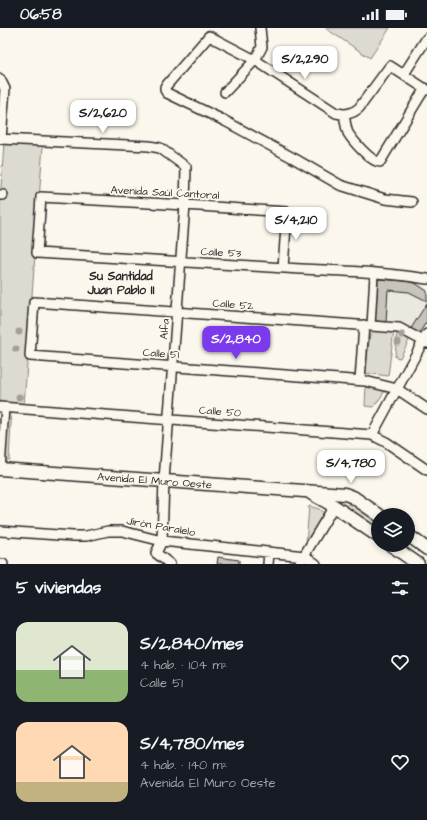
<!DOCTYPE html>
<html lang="es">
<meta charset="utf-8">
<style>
body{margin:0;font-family:"Architects Daughter",sans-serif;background:#242831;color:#f1f3f6;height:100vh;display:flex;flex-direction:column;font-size:15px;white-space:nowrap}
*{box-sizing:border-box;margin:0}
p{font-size:13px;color:#9ea1a6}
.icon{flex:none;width:22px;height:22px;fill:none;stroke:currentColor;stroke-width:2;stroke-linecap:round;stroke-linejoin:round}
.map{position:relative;height:536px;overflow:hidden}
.panel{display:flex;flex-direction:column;background:#171b24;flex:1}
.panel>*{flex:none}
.fabs{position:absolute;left:371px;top:480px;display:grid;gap:8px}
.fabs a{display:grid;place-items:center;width:44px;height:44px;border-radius:50%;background:#171b24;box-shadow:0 2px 6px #0003;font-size:20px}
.price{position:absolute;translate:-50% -34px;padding:0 9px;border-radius:8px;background:#fff;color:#222;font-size:13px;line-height:26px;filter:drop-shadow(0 1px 2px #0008)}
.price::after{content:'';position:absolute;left:50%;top:24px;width:12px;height:9px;margin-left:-6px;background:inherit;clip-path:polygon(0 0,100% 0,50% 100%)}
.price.current{background:#7c3aed;color:#fff}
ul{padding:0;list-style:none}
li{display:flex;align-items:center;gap:12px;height:100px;padding:0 16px}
li span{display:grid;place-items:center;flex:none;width:112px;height:80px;border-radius:12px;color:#555}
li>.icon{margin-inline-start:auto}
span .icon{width:48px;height:48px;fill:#fffc;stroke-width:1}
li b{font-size:17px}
h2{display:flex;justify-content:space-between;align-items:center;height:48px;padding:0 16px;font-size:17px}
.status{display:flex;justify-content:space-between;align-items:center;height:28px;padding:0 20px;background:#171b24;direction:ltr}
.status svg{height:11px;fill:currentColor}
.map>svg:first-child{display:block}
</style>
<div class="status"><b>06:58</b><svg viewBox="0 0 49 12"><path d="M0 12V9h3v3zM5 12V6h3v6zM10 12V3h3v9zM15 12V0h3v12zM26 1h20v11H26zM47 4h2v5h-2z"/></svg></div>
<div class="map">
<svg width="427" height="536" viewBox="0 0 427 536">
<rect width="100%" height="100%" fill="#fbf7ec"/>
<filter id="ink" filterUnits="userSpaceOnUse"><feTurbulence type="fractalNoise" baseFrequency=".025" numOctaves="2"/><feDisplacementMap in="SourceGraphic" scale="8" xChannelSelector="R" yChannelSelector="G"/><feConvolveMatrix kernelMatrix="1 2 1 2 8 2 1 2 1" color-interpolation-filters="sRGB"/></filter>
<g filter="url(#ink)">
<!-- built -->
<path fill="#ebe8de" d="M377,250L417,254L427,261V295L419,308L374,297Z"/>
<!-- green -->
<path fill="#dddad0" stroke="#84827e" d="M325,0H390L370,30Z
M4,114L43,117L24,377H12L9,432L0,431V174Z
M371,299L394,302L388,348L365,345Z
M397,301L411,308L400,330L395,329Z
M366,357L385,363L374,379L365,378Z
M350,473L378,492V500L346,479Z
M309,478L319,481L325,486L306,516Z"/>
<!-- building -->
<path fill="#c7c4bc" stroke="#2b2b2b" d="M378,251L405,253L415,255L427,263V273L409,264L388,262L386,294L375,293Z
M427,275V293L418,307L410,302Z
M218,529L239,532V536H217Z"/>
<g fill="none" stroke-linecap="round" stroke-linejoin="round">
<defs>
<path id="pedestrian" d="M371,298L374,246
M1,441L5,379"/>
<path id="minor" d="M404,46L427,10
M0,51L5,61L1,111
M225,64L255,32L262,19L260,0
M344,86C345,92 346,100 348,105C353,113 371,134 380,134L425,60
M0,111L149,118L160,120L186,139L185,177L164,452L162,513L156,525L170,536
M0,167H3
M412,174L385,171L340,157L295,131L225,93L167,65L165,62V59L209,8L255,32L336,85C346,87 352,86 359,80L390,38L427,62
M283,240L287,184L185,177L41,169L37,225C120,230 203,235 285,240C332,243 381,243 427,251
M427,315L399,300L34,274L30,328L365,353L397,361L427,381
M360,352L364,297
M0,379L372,407L386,414L427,442
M372,407L427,306
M0,503L73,508H86L108,503H122L162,513L305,528L316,536
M0,536H3
M268,536L269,525
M299,536L334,478"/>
<g id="tertiary">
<path id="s1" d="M0,441L345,466L353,469L379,487"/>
<path d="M312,466L334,478L378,508"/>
<path d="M408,507L427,521"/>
<path d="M391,517L418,536"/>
</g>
</defs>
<!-- pedestrian casing -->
<use href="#pedestrian" stroke="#2b2b2b" stroke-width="10"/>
<!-- minor casing -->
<use href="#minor" stroke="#2b2b2b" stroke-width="12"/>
<!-- tertiary casing -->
<use href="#tertiary" stroke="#2b2b2b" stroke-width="15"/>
<!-- pedestrian -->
<use href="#pedestrian" stroke="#fbf7ec" stroke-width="7"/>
<!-- minor -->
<use href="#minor" stroke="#fbf7ec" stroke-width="9"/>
<!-- tertiary -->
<use href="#tertiary" stroke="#fbf7ec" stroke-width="12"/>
</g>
<!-- trees -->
<g fill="#a19f98">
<circle cx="19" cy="304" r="3.5"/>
<circle cx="402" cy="307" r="3.5"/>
<circle cx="398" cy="314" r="3.5"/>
<circle cx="16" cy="321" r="3.5"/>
<circle cx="19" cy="369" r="3.5"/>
</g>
</g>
<g text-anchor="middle" stroke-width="3.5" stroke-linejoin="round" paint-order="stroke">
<!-- street labels -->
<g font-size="11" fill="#2b2b2b" stroke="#fbf7ec">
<text transform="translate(165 164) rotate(3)" y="4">Avenida Saúl Cantoral</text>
<text transform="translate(221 224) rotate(3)" y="4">Calle 53</text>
<text transform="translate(233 276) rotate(4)" y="4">Calle 52</text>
<text transform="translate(164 301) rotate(-85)" y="4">Alfa</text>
<text transform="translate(161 325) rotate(4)" y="4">Calle 51</text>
<text transform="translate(220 383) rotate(4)" y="4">Calle 50</text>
<text dy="4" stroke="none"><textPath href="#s1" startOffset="155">Avenida El Muro Oeste</textPath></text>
<text transform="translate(161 498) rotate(10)" y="4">Jirón Paralelo</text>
</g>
<!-- neighbourhood labels -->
<g font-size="12" font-weight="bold" fill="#2b2b2b" stroke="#fbf7ec">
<text x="121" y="252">Su Santidad<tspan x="121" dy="14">Juan Pablo II</tspan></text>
</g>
</g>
</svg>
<div class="fabs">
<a><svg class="icon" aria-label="layers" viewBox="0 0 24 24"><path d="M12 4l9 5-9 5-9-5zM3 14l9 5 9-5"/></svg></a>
</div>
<b class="price" style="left:305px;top:52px">S/2,290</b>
<b class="price" style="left:103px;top:106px">S/2,620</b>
<b class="price" style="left:296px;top:213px">S/4,210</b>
<b class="price current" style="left:236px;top:332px">S/2,840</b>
<b class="price" style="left:351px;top:456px">S/4,780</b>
</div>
<section class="panel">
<h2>5 viviendas<svg class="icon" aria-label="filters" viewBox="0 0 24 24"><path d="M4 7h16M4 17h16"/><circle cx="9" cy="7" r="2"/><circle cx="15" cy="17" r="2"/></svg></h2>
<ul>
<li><span style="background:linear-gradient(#dfe7d0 60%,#8fb573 0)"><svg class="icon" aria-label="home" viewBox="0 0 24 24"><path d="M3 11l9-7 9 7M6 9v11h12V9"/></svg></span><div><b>S/2,840/mes</b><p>4 hab. · 104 m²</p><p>Calle 51</p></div><svg class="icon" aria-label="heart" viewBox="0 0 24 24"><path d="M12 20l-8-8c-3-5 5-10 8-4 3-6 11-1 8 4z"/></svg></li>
<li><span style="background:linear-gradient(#ffd9b3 75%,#c2b280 0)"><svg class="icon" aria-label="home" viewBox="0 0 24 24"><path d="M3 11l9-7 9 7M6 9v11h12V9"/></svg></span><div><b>S/4,780/mes</b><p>4 hab. · 140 m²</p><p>Avenida El Muro Oeste</p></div><svg class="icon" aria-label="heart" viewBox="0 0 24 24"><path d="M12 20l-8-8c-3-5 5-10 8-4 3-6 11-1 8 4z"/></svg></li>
</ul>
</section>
